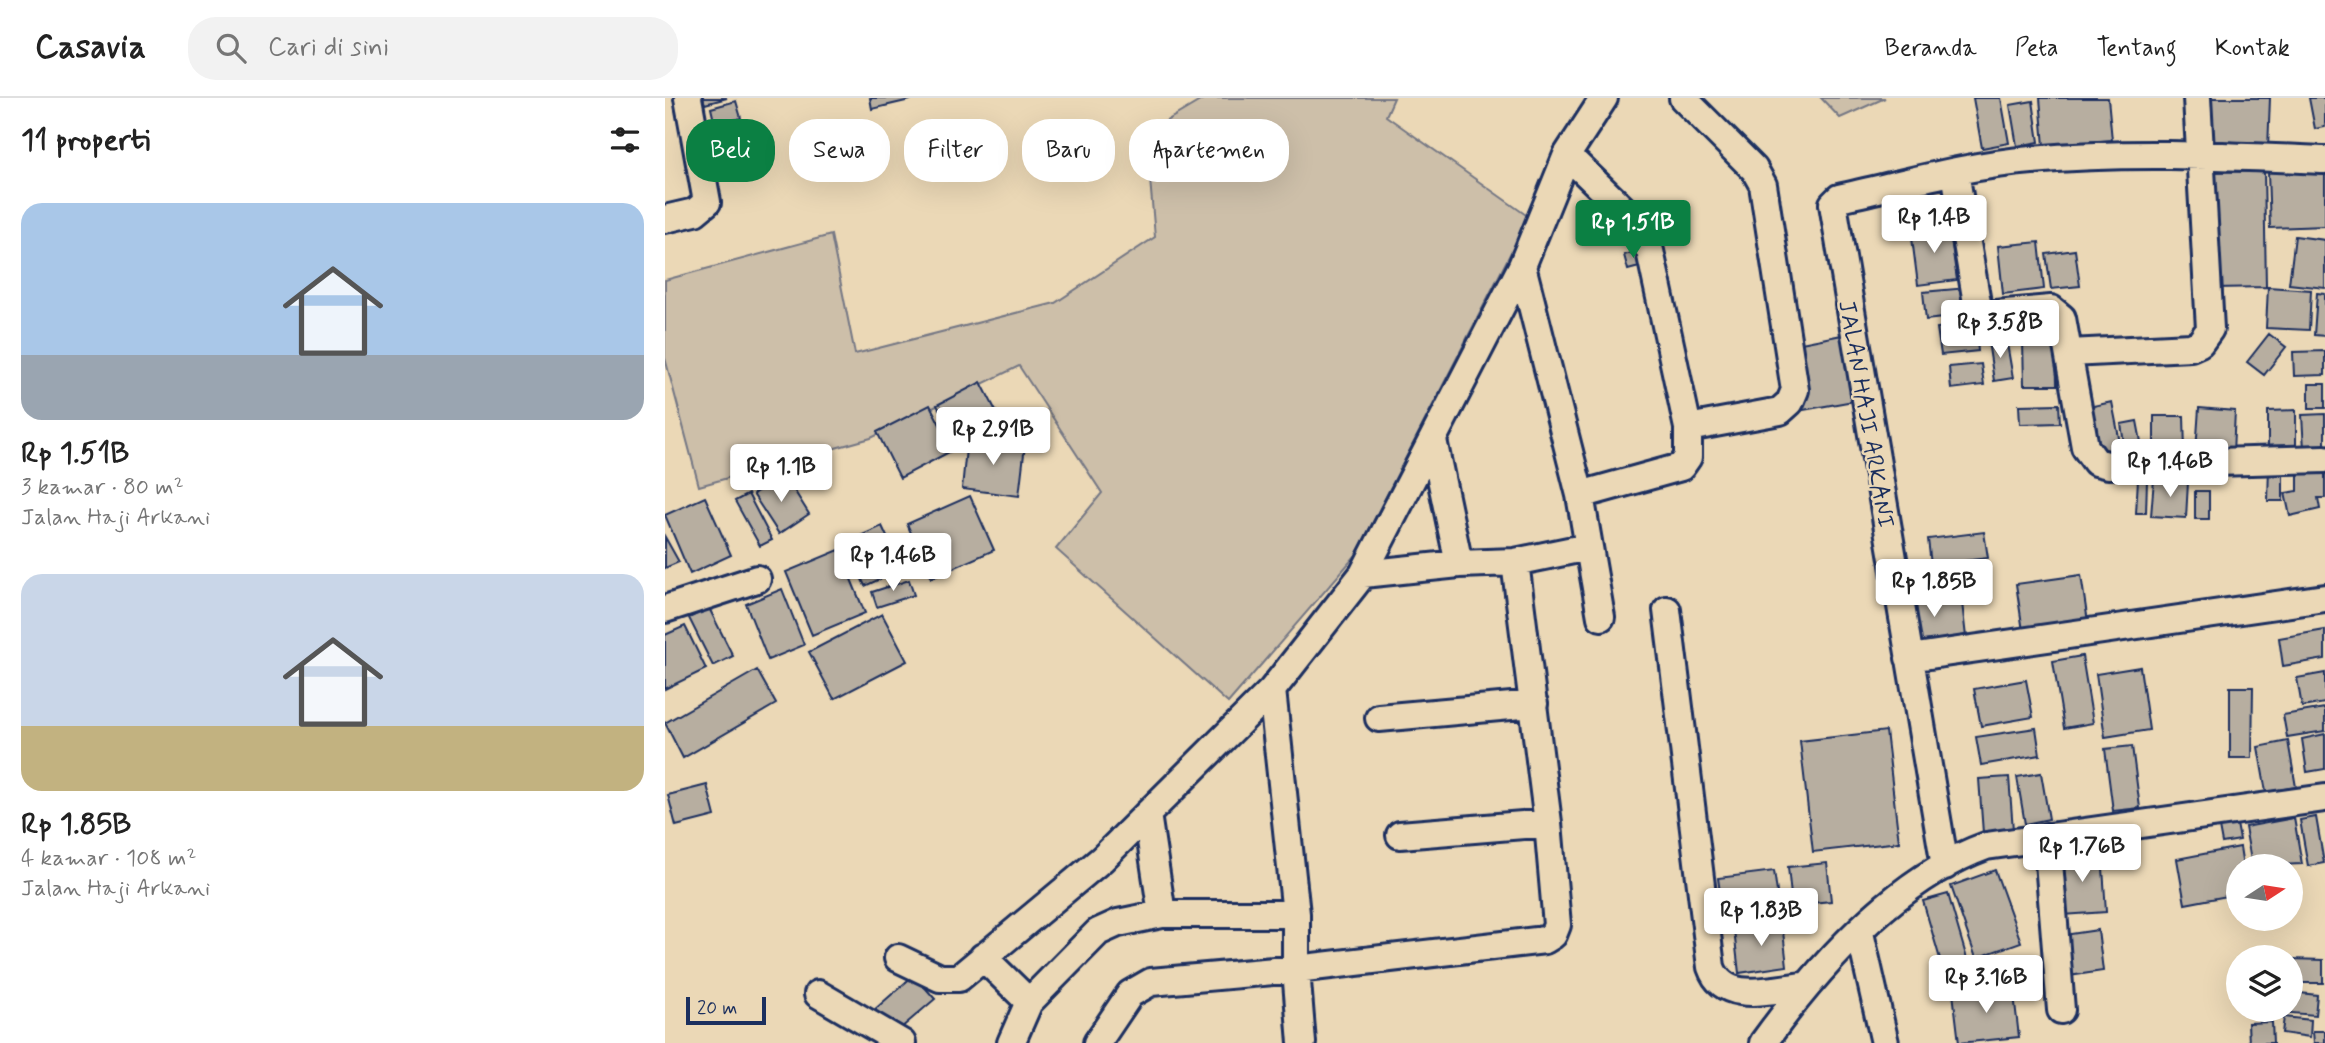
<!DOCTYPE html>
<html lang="id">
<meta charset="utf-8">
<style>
body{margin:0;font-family:Mynerve,sans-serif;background:#f2f2f2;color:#222;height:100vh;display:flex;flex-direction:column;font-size:26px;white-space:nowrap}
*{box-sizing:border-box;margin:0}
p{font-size:23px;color:#767676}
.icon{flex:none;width:38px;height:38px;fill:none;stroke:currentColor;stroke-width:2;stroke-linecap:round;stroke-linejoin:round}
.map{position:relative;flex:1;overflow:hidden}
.sheet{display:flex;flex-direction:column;background:#fff;width:665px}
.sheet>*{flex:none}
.top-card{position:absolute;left:21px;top:21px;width:665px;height:63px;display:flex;gap:14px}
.needle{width:46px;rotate:78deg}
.tools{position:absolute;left:1561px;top:756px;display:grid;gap:14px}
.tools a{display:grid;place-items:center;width:77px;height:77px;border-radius:50%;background:#fff;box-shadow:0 7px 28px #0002;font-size:35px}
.scale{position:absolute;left:21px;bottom:18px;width:80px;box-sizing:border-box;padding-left:7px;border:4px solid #1b2f5e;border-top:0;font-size:19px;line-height:24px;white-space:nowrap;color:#1b2f5e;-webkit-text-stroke:5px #ebd8b6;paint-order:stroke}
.price{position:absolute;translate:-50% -60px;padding:0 16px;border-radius:7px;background:#fff;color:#222;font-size:23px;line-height:46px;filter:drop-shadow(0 2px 4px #0008)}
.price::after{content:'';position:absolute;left:50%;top:42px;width:21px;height:16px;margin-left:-10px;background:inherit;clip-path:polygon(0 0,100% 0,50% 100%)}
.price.active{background:#0b8043;color:#fff}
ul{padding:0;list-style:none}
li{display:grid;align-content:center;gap:14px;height:371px;padding:0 21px}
li span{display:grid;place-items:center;height:217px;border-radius:21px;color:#555}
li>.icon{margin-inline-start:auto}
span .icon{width:126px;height:126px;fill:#fffc;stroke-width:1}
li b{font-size:30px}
h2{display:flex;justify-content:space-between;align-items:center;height:84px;padding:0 21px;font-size:30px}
.chip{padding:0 24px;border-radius:28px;background:#fff;box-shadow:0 7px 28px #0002;font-size:24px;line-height:63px}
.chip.active{background:#0b8043;color:#fff}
header{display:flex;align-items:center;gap:42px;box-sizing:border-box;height:98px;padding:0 35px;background:#fff;border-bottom:2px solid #e0e0e0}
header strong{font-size:33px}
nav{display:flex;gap:38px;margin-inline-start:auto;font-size:24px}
.search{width:490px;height:63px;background:#f2f2f2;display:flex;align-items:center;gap:18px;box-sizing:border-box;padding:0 24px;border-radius:28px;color:#767676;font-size:26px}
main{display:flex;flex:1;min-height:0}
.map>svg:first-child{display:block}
</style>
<header>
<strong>Casavia</strong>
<div class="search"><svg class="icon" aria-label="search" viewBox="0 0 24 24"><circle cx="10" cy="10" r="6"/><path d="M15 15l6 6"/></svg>Cari di sini</div>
<nav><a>Beranda</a><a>Peta</a><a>Tentang</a><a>Kontak</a></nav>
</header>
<main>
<section class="sheet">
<h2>11 properti<svg class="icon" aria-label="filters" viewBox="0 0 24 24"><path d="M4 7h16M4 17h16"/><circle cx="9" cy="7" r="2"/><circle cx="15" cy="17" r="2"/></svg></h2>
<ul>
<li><span style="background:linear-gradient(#a9c7e8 70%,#9aa5b1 0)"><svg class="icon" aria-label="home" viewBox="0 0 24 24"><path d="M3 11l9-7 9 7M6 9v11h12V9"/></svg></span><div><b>Rp 1.51B</b><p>3 kamar · 80 m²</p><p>Jalan Haji Arkani</p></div></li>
<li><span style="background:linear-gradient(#c9d6e8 70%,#c2b280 0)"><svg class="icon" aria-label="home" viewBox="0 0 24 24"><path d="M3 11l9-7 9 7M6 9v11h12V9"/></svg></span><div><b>Rp 1.85B</b><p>4 kamar · 108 m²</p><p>Jalan Haji Arkani</p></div></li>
</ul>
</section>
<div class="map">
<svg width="1660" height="945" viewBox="0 0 1660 945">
<rect width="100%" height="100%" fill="#ebd8b6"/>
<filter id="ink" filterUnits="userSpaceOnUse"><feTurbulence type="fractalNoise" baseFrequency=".0143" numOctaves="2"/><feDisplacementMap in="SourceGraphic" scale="14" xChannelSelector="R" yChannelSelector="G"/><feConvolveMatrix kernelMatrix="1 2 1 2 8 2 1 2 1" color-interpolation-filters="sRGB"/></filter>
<g filter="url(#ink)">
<!-- green -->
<path fill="#cdbfa9" stroke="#747784" stroke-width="2" d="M540,0H729L721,18L864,119L691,457L563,605L391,451L437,395L354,268L206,340L34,388L0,260V182L166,137L190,256L390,205L490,139L481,35Z
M1156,0H1220L1175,20Z"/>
<!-- building -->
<path fill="#b7aea0" stroke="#1b2f5e" stroke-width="2" d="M38,0H62L40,6Z
M205,0H244L245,2L207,11Z
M1308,0H1336L1344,45L1317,50Z
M1375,0H1443L1447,42L1379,48Z
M1546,0H1605L1603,51L1544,48Z
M1644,0H1660V29L1650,31Z
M71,3L76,20L50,27L46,10Z
M1368,3L1374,44L1352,48L1345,7Z
M84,23L88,39L50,49L46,32Z
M89,45L97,68L60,80L52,57Z
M1660,71V128L1605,130L1603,74Z
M1599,73L1601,189L1550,190L1548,74Z
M1284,127L1292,182L1253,187L1246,132Z
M1630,138L1660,142V190L1624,186Z
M1374,144L1379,191L1338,196L1333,148Z
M1410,152L1415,188L1386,191L1381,156Z
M974,153L978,168L963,172L959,157Z
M1603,189L1646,192L1644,232L1601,230Z
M1302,190L1305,217L1261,222L1258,194Z
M1652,195L1660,196V238L1649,237Z
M1310,225L1313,253L1276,257L1272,230Z
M1182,236L1194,302L1138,312L1126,247Z
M1604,236L1621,249L1599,277L1582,264Z
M1341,240L1348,280L1329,283L1323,243Z
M1391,242L1392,287H1359L1358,243Z
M1660,253V277L1629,278L1628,254Z
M1316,266L1319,287L1286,291L1284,269Z
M316,284L334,319L290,342L272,307Z
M1644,286H1660V310H1644Z
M1447,304L1456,350L1428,356L1419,310Z
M1394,306L1395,325L1355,326L1354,307Z
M265,307L288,352L235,380L212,334Z
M1534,310L1570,313L1568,355L1531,353Z
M1631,312V351H1603V313Z
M1660,316V350L1639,351L1637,317Z
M1489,318H1519L1520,353H1489Z
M1472,323L1477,349L1460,352L1456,326Z
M302,340L360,347L354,398L297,391Z
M1604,368H1618V403H1603Z
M1633,373H1660V400H1653L1655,411L1625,418L1620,395L1633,393Z
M119,376L144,416L114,436L88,396Z
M1473,381L1482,382L1481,415H1471Z
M1489,381L1523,384L1521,420L1486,418Z
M1530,393H1544V421H1530Z
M83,396L107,442L95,448L70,403Z
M305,398L329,452L266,480L242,426Z
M40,399L66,457L25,476L0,417Z
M217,428L237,471L200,488L180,445Z
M1319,434L1323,460L1266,467L1263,441Z
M0,439L14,464L0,470Z
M174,452L200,515L147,537L121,474Z
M1416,477L1424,531L1359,540L1351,486Z
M244,482L249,497L212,509L207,494Z
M117,491L139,547L103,562L81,506Z
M1296,496L1301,539L1243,547L1237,504Z
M44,510L68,558L48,568L24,520Z
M217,516L242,563L169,601L144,554Z
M20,528L41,571L0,591V537Z
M1660,532V561L1618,568L1614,540Z
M1417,558L1428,625L1399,630L1388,563Z
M1475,569L1484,632L1440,639L1431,576Z
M92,572L111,606L18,660L0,625Z
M1660,575V605L1637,609L1632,580Z
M1361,582L1368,619L1316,628L1309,591Z
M1565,589H1588L1587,660H1565Z
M1660,610V633L1622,639L1618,617Z
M1371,630L1375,657L1316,667L1311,639Z
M1221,633L1234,744L1148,754L1135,643Z
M1660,636V671L1642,674L1637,641Z
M1623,643L1631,689L1601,694L1593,649Z
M1467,648L1475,710L1448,713L1440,651Z
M1376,675L1384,721L1360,726L1352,679Z
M1344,679L1348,732L1318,735L1314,681Z
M42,687L50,718L11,728L3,697Z
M1651,719L1659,765L1643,768L1635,722Z
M1629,720L1637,766L1587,768L1580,729Z
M1572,726L1575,742L1557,745L1554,729Z
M1575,749L1578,768H1573V796L1520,806L1512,761Z
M1437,755L1441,814L1398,817L1393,758Z
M1162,765L1166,803L1127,807L1123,769Z
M1330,772L1356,844L1311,860L1286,788Z
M1109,773L1114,808L1058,816L1053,780Z
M1283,796L1305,871L1280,878L1258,803Z
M1117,825L1122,868L1074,875L1069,832Z
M1433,832L1438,873L1397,879L1392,838Z
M1626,861L1658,862V885H1626Z
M249,877L270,901L229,936L201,919Z
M1348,888L1354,939L1294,945L1288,895Z
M1626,894L1652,897L1650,917L1615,914L1626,912Z
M1619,919L1646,922L1645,939L1617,935Z
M1607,924L1608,945H1584L1583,925Z
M1648,933H1660V945H1649Z"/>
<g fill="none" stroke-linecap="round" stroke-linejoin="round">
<defs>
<path id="minor" d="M1018,0L1089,71L1098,87L1130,292L1125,304L1115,313L1023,330
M902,57L963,116L985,153L1023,330V359L1016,369L915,397
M1290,74L1312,205L1319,217L1386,211L1397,220L1420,349L1431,364L1443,367L1660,361
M0,121L30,114L42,104L23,0
M857,168L915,397L936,519
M1404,255L1526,249L1535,245L1545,231L1532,0
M768,342L794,466
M698,476L794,466L850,464L923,449
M0,511L92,481
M1002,512L1046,869C1059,907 1107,891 1139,888
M1244,560L1660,500
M607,592L631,816V871L637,945
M714,620L869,606
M482,716L497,816
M735,737L883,725
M1382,739L1396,912
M1280,768L1168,106L1174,100C1238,86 1302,67 1367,62C1465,53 1563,58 1660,62
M1195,835L1220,945
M318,859L364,904
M233,860L275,880H294L437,761L607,592L698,476L857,168L902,57L939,0
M153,896L237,945
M346,945L364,904L433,834L453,825L497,816H631
M432,945L465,896L486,884L631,871L880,842L888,837L892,827L883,725L850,464
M1098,945C1153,869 1230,781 1321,748L1660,700"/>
</defs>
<!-- minor casing -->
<use href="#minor" stroke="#1b2f5e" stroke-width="32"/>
<!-- minor -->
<use href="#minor" stroke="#ebd8b6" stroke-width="26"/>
</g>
</g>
<g text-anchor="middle" stroke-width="5" stroke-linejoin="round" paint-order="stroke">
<!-- street labels -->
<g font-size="24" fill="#1b2f5e" stroke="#ebd8b6">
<text transform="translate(1202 316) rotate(80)" y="8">JALAN HAJI ARKANI</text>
</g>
</g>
</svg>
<div class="tools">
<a><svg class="needle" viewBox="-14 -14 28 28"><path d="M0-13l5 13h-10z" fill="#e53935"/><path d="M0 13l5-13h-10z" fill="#767676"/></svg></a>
<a><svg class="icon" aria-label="layers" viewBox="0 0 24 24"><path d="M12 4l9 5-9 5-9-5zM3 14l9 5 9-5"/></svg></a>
</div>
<div class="scale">20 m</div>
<b class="price" style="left:1269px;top:157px">Rp 1.4B</b>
<b class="price active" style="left:968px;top:162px">Rp 1.51B</b>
<b class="price" style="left:1335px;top:262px">Rp 3.58B</b>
<b class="price" style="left:328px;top:369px">Rp 2.91B</b>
<b class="price" style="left:1505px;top:401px">Rp 1.46B</b>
<b class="price" style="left:116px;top:406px">Rp 1.1B</b>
<b class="price" style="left:228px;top:495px">Rp 1.46B</b>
<b class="price" style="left:1269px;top:521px">Rp 1.85B</b>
<b class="price" style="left:1417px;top:786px">Rp 1.76B</b>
<b class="price" style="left:1096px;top:850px">Rp 1.83B</b>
<b class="price" style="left:1321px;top:917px">Rp 3.16B</b>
<div class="top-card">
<a class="chip active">Beli</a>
<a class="chip">Sewa</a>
<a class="chip">Filter</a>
<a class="chip">Baru</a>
<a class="chip">Apartemen</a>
</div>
</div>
</main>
